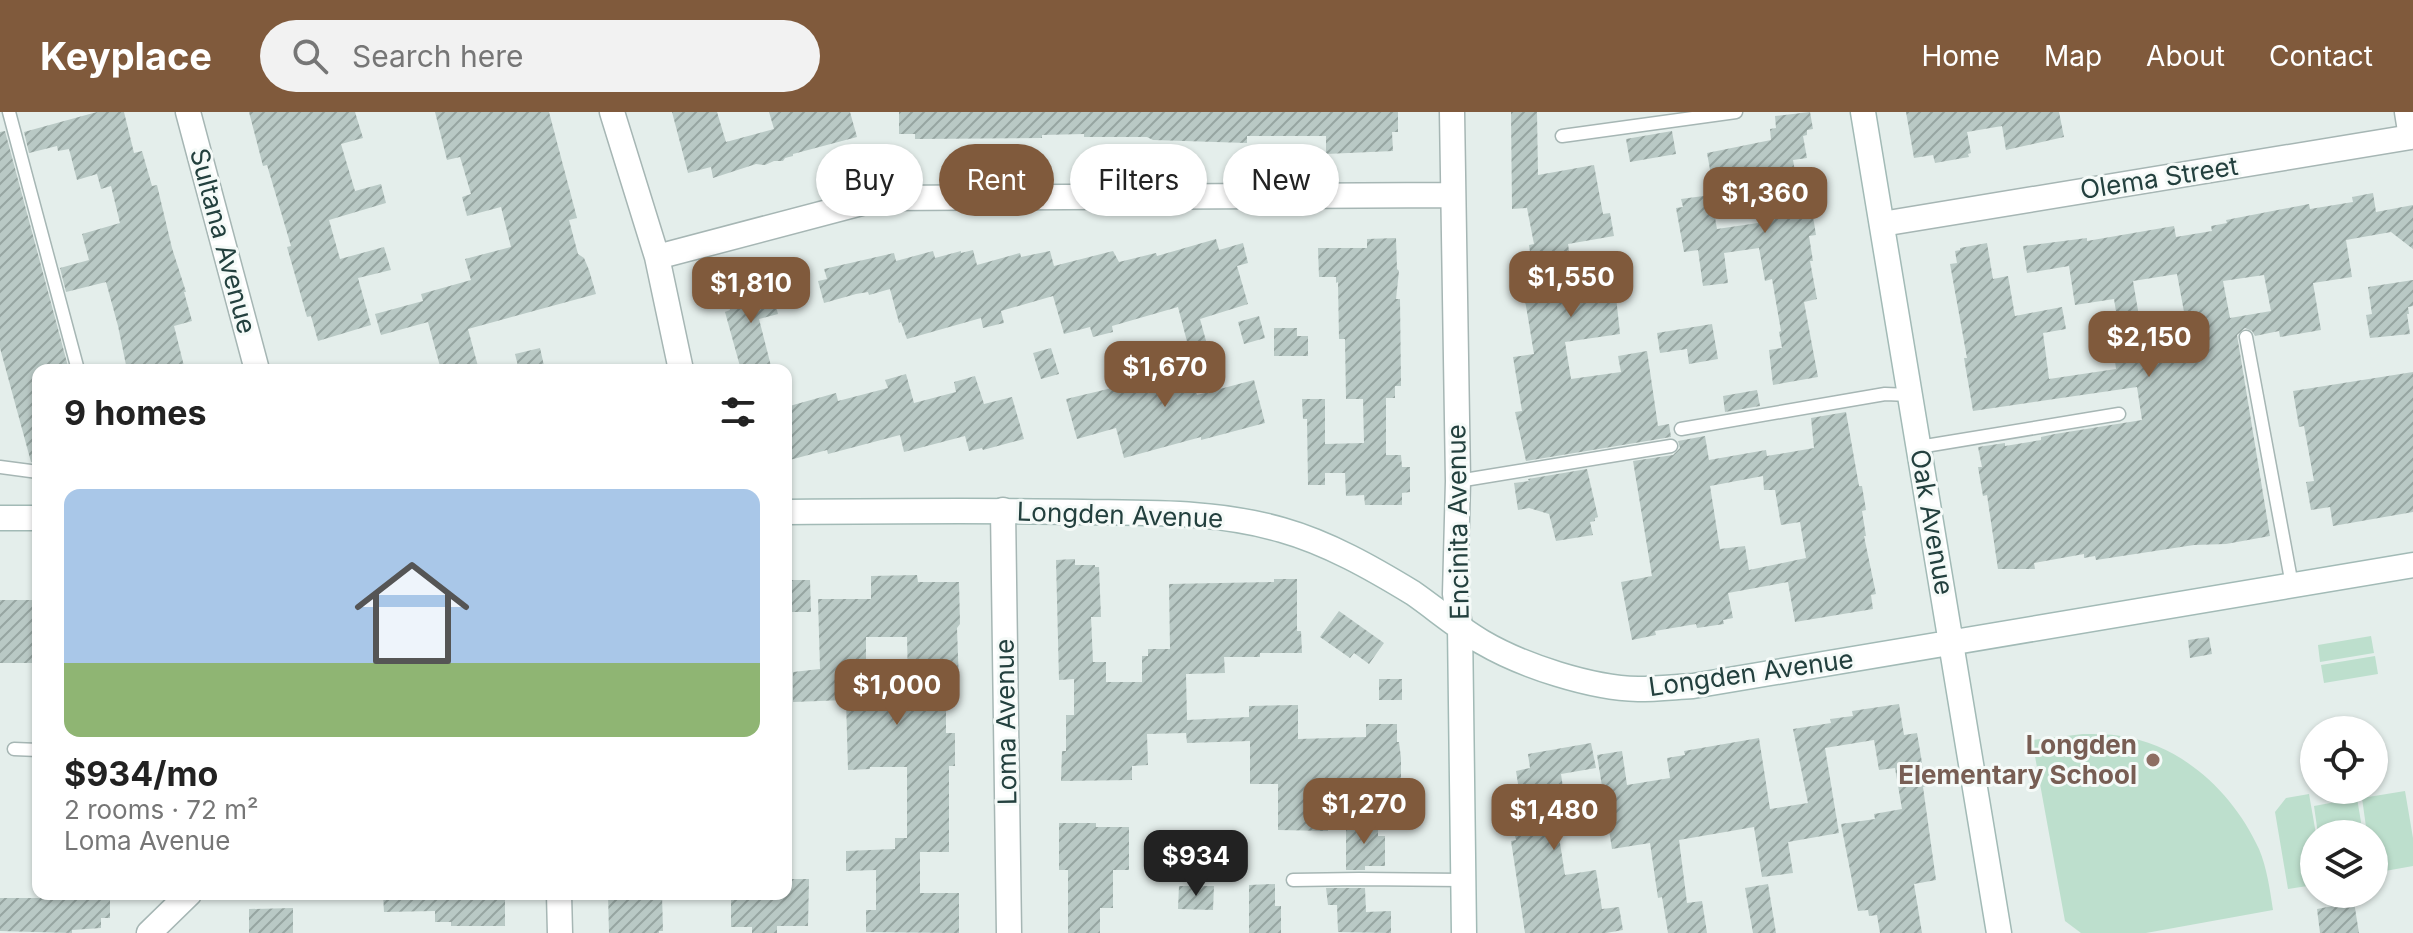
<!DOCTYPE html>
<meta charset="utf-8">
<style>
body{margin:0;font-family:Inter,sans-serif;background:#f2f2f2;color:#222;height:100vh;display:flex;flex-direction:column;font-size:30px;white-space:nowrap}
*{box-sizing:border-box;margin:0}
p{font-size:26px;color:#767676}
.icon{flex:none;width:44px;height:44px;fill:none;stroke:currentColor;stroke-width:2;stroke-linecap:round;stroke-linejoin:round}
.map{position:relative;flex:1;overflow:hidden}
.panel{position:absolute;left:32px;top:252px;width:760px;height:536px;display:flex;flex-direction:column;background:#fff;border-radius:16px;box-shadow:0 2px 6px #0004}
.panel>*{flex:none}
.top-card{position:absolute;left:816px;top:32px;width:760px;height:72px;display:flex;gap:16px}
.fabs{position:absolute;left:2300px;top:604px;display:grid;gap:16px}
.fabs a{display:grid;place-items:center;width:88px;height:88px;border-radius:50%;background:#fff;box-shadow:0 2px 6px #0004;font-size:40px}
.price{position:absolute;translate:-50% -68px;padding:0 18px;border-radius:16px;background:#805a3c;color:#fff;font-size:26px;line-height:52px;filter:drop-shadow(0 2px 4px #0008)}
.price::after{content:'';position:absolute;left:50%;top:48px;width:24px;height:18px;margin-left:-12px;background:inherit;clip-path:polygon(0 0,100% 0,50% 100%)}
.price.current{background:#222;color:#fff}
ul{padding:0;list-style:none}
li{display:grid;align-content:center;gap:16px;height:424px;padding:0 32px}
li+li{border-top:2px solid #e0e0e0}
li span{display:grid;place-items:center;height:248px;border-radius:16px;color:#555}
li>.icon{margin-inline-start:auto}
span .icon{width:144px;height:144px;fill:#fffc;stroke-width:1}
li b{font-size:34px}
h2{display:flex;justify-content:space-between;align-items:center;height:96px;padding:0 32px;font-size:34px}
.pill{padding:0 28px;border-radius:36px;background:#fff;box-shadow:0 2px 6px #0004;font-size:28px;line-height:72px}
.pill.current{background:#805a3c;color:#fff}
header{display:flex;align-items:center;gap:48px;box-sizing:border-box;height:112px;padding:0 40px;background:#805a3c;color:#fff}
header strong{font-size:38px}
nav{display:flex;gap:44px;margin-inline-start:auto;font-size:28px}
.search{width:560px;height:72px;background:#f2f2f2;display:flex;align-items:center;gap:20px;box-sizing:border-box;padding:0 28px;border-radius:44px;color:#767676;font-size:30px}
.map>svg:first-child{display:block}
</style>
<header>
<strong>Keyplace</strong>
<div class="search"><svg class="icon" aria-label="search" viewBox="0 0 24 24"><circle cx="10" cy="10" r="6"/><path d="M15 15l6 6"/></svg>Search here</div>
<nav><a>Home</a><a>Map</a><a>About</a><a>Contact</a></nav>
</header>
<div class="map">
<svg width="2413" height="821" viewBox="0 0 2413 821">
<defs>
<pattern id="building-hatch" width="6" height="6" patternUnits="userSpaceOnUse" patternTransform="scale(2)"><rect width="6" height="6" fill="#b9c9c5"/><path d="M-1 1l2-2M0 6l6-6M5 7l2-2" fill="none" stroke="#96a5a1"/></pattern>
</defs>
<rect width="100%" height="100%" fill="#e4eeeb"/>
<!-- green -->
<path fill="#bddfcd" d="M2371,524L2374,541L2320,550L2318,533Z
M2375,544L2378,562L2324,571L2321,553Z
M2083,622C2096,622 2109,622 2121,624C2183,633 2234,682 2259,737C2267,756 2270,778 2273,798L2146,821H2081L2065,809L2032,628Z
M2405,679L2413,726V754L2374,761V722H2367L2362,686Z
M2309,682L2316,722H2314V773L2288,777L2275,700L2286,686Z
M2357,686L2363,722H2318L2314,694Z"/>
<!-- building -->
<path fill="url(#building-hatch)" fill-rule="evenodd" d="M97,0H124L134,41L142,39L152,74L157,73L172,136L186,180H184L192,209L174,214L185,258H127L118,214L106,170L66,180L60,156L89,148L82,122L120,111L111,74L101,77L97,62L77,68L69,37L58,39L57,34L29,41L24,20Z
M249,0H355L363,26L341,32L355,79L381,72L386,91L329,108L340,147L384,135L391,158L358,166L371,213L318,229L311,204L307,205L287,135L291,134L267,53L263,54Z
M435,0H549L577,106L569,108L578,142L584,146L589,158L596,182L468,217L479,258H441L428,210L381,223L375,202L423,189L421,182L471,168L465,147L511,135L501,95L467,104L462,85L471,82L460,45L447,48Z
M672,0H717L726,30L774,17L769,0H850L857,25L793,42V44L785,46L783,49H774L765,53L756,52L713,66L711,55L688,61Z
M899,0H1398V20H1392L1393,39L1326,42V24H1247V31L1153,28L1147,25H1084V22L1042,23V26L915,27V22H899Z
M1511,0H1537L1538,63L1594,53L1603,102L1610,101L1614,124L1568,132L1574,174L1608,169L1610,176L1615,175L1620,222L1565,230L1571,267L1621,260L1618,244L1647,239L1658,314L1669,312L1671,325L1526,349L1515,300L1522,299L1513,245L1534,242L1524,182L1530,181L1524,149L1531,147L1529,133L1534,132L1527,96L1512,97Z
M1810,0L1813,17L1807,18V23L1803,24L1807,46L1793,48L1801,94L1811,92L1816,123L1809,124L1813,149H1810L1817,187L1804,190L1818,265L1773,273L1769,238L1782,236L1779,220L1781,219L1772,167L1765,169L1759,136L1724,141L1728,171L1703,174L1698,138L1684,140L1676,96L1683,95L1681,87L1711,83L1717,117L1758,111L1751,66L1713,74L1707,41L1771,28L1770,17L1776,16L1775,4Z
M1906,0H2059L2064,25L2006,38L2002,14L1967,20L1971,41L1968,42L1969,45L1935,51L1933,43L1914,46Z
M5,19L69,258H38V351L31,350L0,236V20Z
M1672,19L1676,42L1630,50L1626,27Z
M2373,81L2376,100L2413,93V137L2391,120L2346,128L2352,165L2313,171L2321,218L2280,225L2279,219L2255,224L2252,219L2245,216L2237,223L2270,424L2226,432L2194,433L2096,448L2095,444L2084,446V442L2034,451L2035,457H1998L1987,383L1983,384L1978,355H1982L1978,335L2005,331V334L2041,328V325L2055,322L2142,308L2137,275L1973,299L1964,246H1967L1950,152L1957,151L1955,139L1960,138V136L1987,131L1993,167L2008,164L2015,204L2062,195L2066,217L2043,221L2049,267L2116,257L2115,249L2119,248L2118,244L2123,243L2114,187L2075,193L2069,154L2027,161L2023,134L2087,126V129L2174,114L2176,125L2212,119L2211,114L2227,111L2226,108L2309,92L2310,97L2353,90L2352,85ZM2177,162L2187,216L2142,222L2133,169ZM2264,163L2271,199L2230,206L2223,169Z
M1396,126L1397,157L1399,159L1396,187H1400L1401,274H1395V286H1386V343H1401L1402,355H1410V380L1402,381V393H1365L1364,383L1346,384L1345,361H1325V373H1308L1307,307H1303L1302,287H1325V332L1364,331L1363,287H1346L1345,227H1339L1338,170L1336,171V165H1319L1318,136H1367V127Z
M1216,127L1219,138L1243,131L1248,151L1237,154L1248,192L1200,207L1208,236L1190,241L1178,195L1112,214L1113,220L1093,225L1090,215L1064,222L1053,184L1001,199L1004,211L983,216L981,206L907,227L901,210L899,211L890,177L869,183L868,180L856,182L824,191L818,169L827,167L824,157L894,141L896,149L933,139L935,146L961,139V141L973,138L977,153L1020,141L1021,145L1050,139L1054,154L1113,139L1119,150L1156,141L1157,144Z
M2413,168V194L2408,195L2409,202H2407L2410,222L2370,226L2366,203L2372,202L2368,175Z
M770,171L778,202L759,207L772,258H741L725,200L730,198L726,183Z
M1259,204L1265,226L1244,232L1238,210Z
M1712,212L1718,247L1689,252L1687,237L1660,241L1657,221Z
M1274,216H1297V224H1308V244H1274Z
M540,236L545,258H519L515,242Z
M1051,236L1059,262L1041,267L1033,241Z
M1154,245H1187L1197,283L1254,268L1265,311L1201,328V325L1124,346L1116,316L1077,327L1066,287L1133,271L1131,260L1156,253Z
M2413,260V400L2333,414L2330,395L2311,398L2306,370L2314,369L2304,314L2299,315L2293,279Z
M906,262L914,291L956,280L954,270L975,264L984,292L1012,285L1024,327L983,338L982,336L969,339L965,324L904,340L900,323L828,342L827,338L786,349V295L836,281L838,289L888,276L885,268Z
M1757,278L1760,294L1725,300L1723,284Z
M1846,300L1859,374H1862L1866,398L1862,399L1866,424H1864L1876,482L1871,483L1873,497L1795,510L1788,470L1728,481L1733,506L1723,508L1724,512L1697,516L1696,512L1655,519L1656,523L1632,528L1621,470L1652,464L1633,349L1673,343L1680,336L1678,329L1705,324L1709,348L1766,338L1767,344L1814,336L1811,306ZM1763,364L1764,378H1775L1781,413L1800,410L1806,446L1749,458L1745,434L1720,437L1710,374Z
M1587,357L1598,405L1595,406V409L1590,410L1593,423L1556,429L1549,402L1529,396L1518,398L1514,371L1529,369L1528,367Z
M1075,447V453H1095V455H1099L1101,505H1091L1093,550H1106V570H1142V544H1148V537H1170L1169,472L1274,470V467H1297V519H1301L1302,541H1260V545H1224L1225,561L1186,562L1187,608L1249,605V594L1298,593V627L1366,625V612H1397V630H1399L1401,646V670L1328,671V719L1278,718V672H1250V629L1187,631L1186,621L1147,622L1148,653L1132,654V668L1061,669L1062,639H1066V603H1074V567L1059,568L1056,448Z
M917,463L918,470H959L960,512L957,516L959,573L957,574V580H946V621H955V654H949V740H920V781H959V821L866,820V798H876V758L846,759V739L895,737V726H907V655H870V657L848,658L846,588L793,590V560L820,557L818,487H871V464ZM866,525H907L908,571H866Z
M788,468H810L811,500H789Z
M0,488H33L34,551H0Z
M1339,499L1384,531L1369,552L1354,541L1350,546L1320,525Z
M2209,525L2212,542L2190,546L2188,528Z
M1379,567H1402V588H1379Z
M1899,592L1904,623L1917,621L1926,674L1923,675L1936,768L1914,772L1922,821H1880L1877,803L1869,804L1868,798L1858,799L1841,712L1875,707L1874,702L1902,697L1895,656L1879,658L1874,628L1825,636L1839,721L1788,730L1793,761L1762,765L1754,715L1679,728L1687,791L1702,789L1707,821H1668L1662,785L1658,786L1650,731L1612,737L1597,643L1622,639L1627,673L1670,666L1667,646L1685,643L1684,639L1759,626L1770,697L1808,691L1793,617L1831,611L1830,607L1853,604L1852,599Z
M1591,631L1596,656L1561,662L1568,710L1557,712L1565,763L1596,758L1602,797L1619,795L1623,818L1606,821H1525L1511,729L1516,728L1512,712L1517,711L1515,698L1522,697L1516,659L1530,656L1528,642Z
M1346,710H1378V724H1385V754H1365V758H1346Z
M1059,711H1096V715H1129V758H1113V796H1100V821H1068V758H1059Z
M1155,743H1183V765H1155Z
M788,767H809L808,814H777V821H752V815H731V782H787Z
M1275,772V794H1281V821H1249V773Z
M1768,772L1776,821H1753L1745,776Z
M1179,774H1214L1213,798L1178,797Z
M1326,776H1365L1366,800L1391,799V821L1338,820L1337,793H1328Z
M56,782H110V806H101V816L72,818V821L0,819V786H47L56,784Z
M383,782H505V814H451V810H435V799L384,800Z
M608,782H662L663,819H659V821H609Z
M2354,790L2359,821H2320L2317,797Z
M293,796V821H249V797Z"/>
<g fill="none" stroke-linecap="round" stroke-linejoin="round">
<defs>
<path id="lane" d="M9,0L78,258
M1562,24L1736,0
M2246,225L2292,473
M1681,317L1885,282L1910,283
M1919,335L2119,302
M0,355L38,360
M1458,369L1671,334
M14,637L38,638
M1293,768L1359,767L1463,768"/>
<path id="street" d="M188,0L257,258
M612,0L657,145L681,258
M1452,0L1458,369L1455,482L1460,514
M1882,112L2411,25L2407,0
M657,145L881,86L1453,83
M1003,398L1009,821
M559,782L560,821
M149,821L189,782"/>
<path id="secondary" d="M1863,0L1999,821
M786,400C885,399 984,398 1083,400C1150,401 1217,399 1282,418C1328,431 1372,456 1413,481C1436,497 1458,516 1482,530C1523,554 1591,576 1638,577C1656,577 1675,575 1693,574L2413,453
M0,406H38
M1460,514L1464,821"/>
</defs>
<!-- lane casing -->
<use href="#lane" stroke="#a6b6b4" stroke-width="15"/>
<!-- street casing -->
<use href="#street" stroke="#a6b6b4" stroke-width="27"/>
<!-- secondary casing -->
<use href="#secondary" stroke="#a2bab6" stroke-width="27"/>
<!-- lane -->
<use href="#lane" stroke="#fff" stroke-width="12"/>
<!-- street -->
<use href="#street" stroke="#fff" stroke-width="24"/>
<!-- secondary -->
<use href="#secondary" stroke="#fff" stroke-width="24"/>
</g>
<!-- markers -->
<circle fill="#8d6e63" stroke="#f5faf8" stroke-width="3" cx="2153" cy="648" r="8"/>
<g text-anchor="middle" stroke-width="6" stroke-linejoin="round" paint-order="stroke">
<!-- street labels -->
<g font-size="26" fill="#23403e" stroke="#f5faf8">
<text transform="translate(2159 66) rotate(-9)" y="9">Olema Street</text>
<text transform="translate(223 129) rotate(75)" y="9">Sultana Avenue</text>
<text transform="translate(1120 403) rotate(2)" y="9">Longden Avenue</text>
<text transform="translate(1458 410) rotate(-91)" y="9">Encinita Avenue</text>
<text transform="translate(1932 410) rotate(80)" y="9">Oak Avenue</text>
<text transform="translate(1751 561) rotate(-8)" y="9">Longden Avenue</text>
<text transform="translate(1006 610) rotate(-91)" y="9">Loma Avenue</text>
</g>
<!-- education labels -->
<g font-size="26" font-weight="bold" fill="#785e54" stroke="#f5faf8" text-anchor="end">
<text x="2137" y="642">Longden<tspan x="2137" dy="30">Elementary School</tspan></text>
</g>
</g>
</svg>
<div class="fabs">
<a><svg class="icon" aria-label="locate" viewBox="0 0 24 24"><circle cx="12" cy="12" r="6"/><path d="M12 2v4M12 18v4M2 12h4M18 12h4"/></svg></a>
<a><svg class="icon" aria-label="layers" viewBox="0 0 24 24"><path d="M12 4l9 5-9 5-9-5zM3 14l9 5 9-5"/></svg></a>
</div>
<b class="price" style="left:1765px;top:123px">$1,360</b>
<b class="price" style="left:1571px;top:207px">$1,550</b>
<b class="price" style="left:751px;top:213px">$1,810</b>
<b class="price" style="left:2149px;top:267px">$2,150</b>
<b class="price" style="left:1165px;top:297px">$1,670</b>
<b class="price" style="left:897px;top:615px">$1,000</b>
<b class="price" style="left:1364px;top:734px">$1,270</b>
<b class="price" style="left:1554px;top:740px">$1,480</b>
<b class="price current" style="left:1196px;top:786px">$934</b>
<div class="top-card">
<a class="pill">Buy</a>
<a class="pill current">Rent</a>
<a class="pill">Filters</a>
<a class="pill">New</a>
</div>
<section class="panel">
<h2>9 homes<svg class="icon" aria-label="filters" viewBox="0 0 24 24"><path d="M4 7h16M4 17h16"/><circle cx="9" cy="7" r="2"/><circle cx="15" cy="17" r="2"/></svg></h2>
<ul>
<li><span style="background:linear-gradient(#a9c7e8 70%,#8fb573 0)"><svg class="icon" aria-label="home" viewBox="0 0 24 24"><path d="M3 11l9-7 9 7M6 9v11h12V9"/></svg></span><div><b>$934/mo</b><p>2 rooms · 72 m²</p><p>Loma Avenue</p></div></li>
</ul>
</section>
</div>
